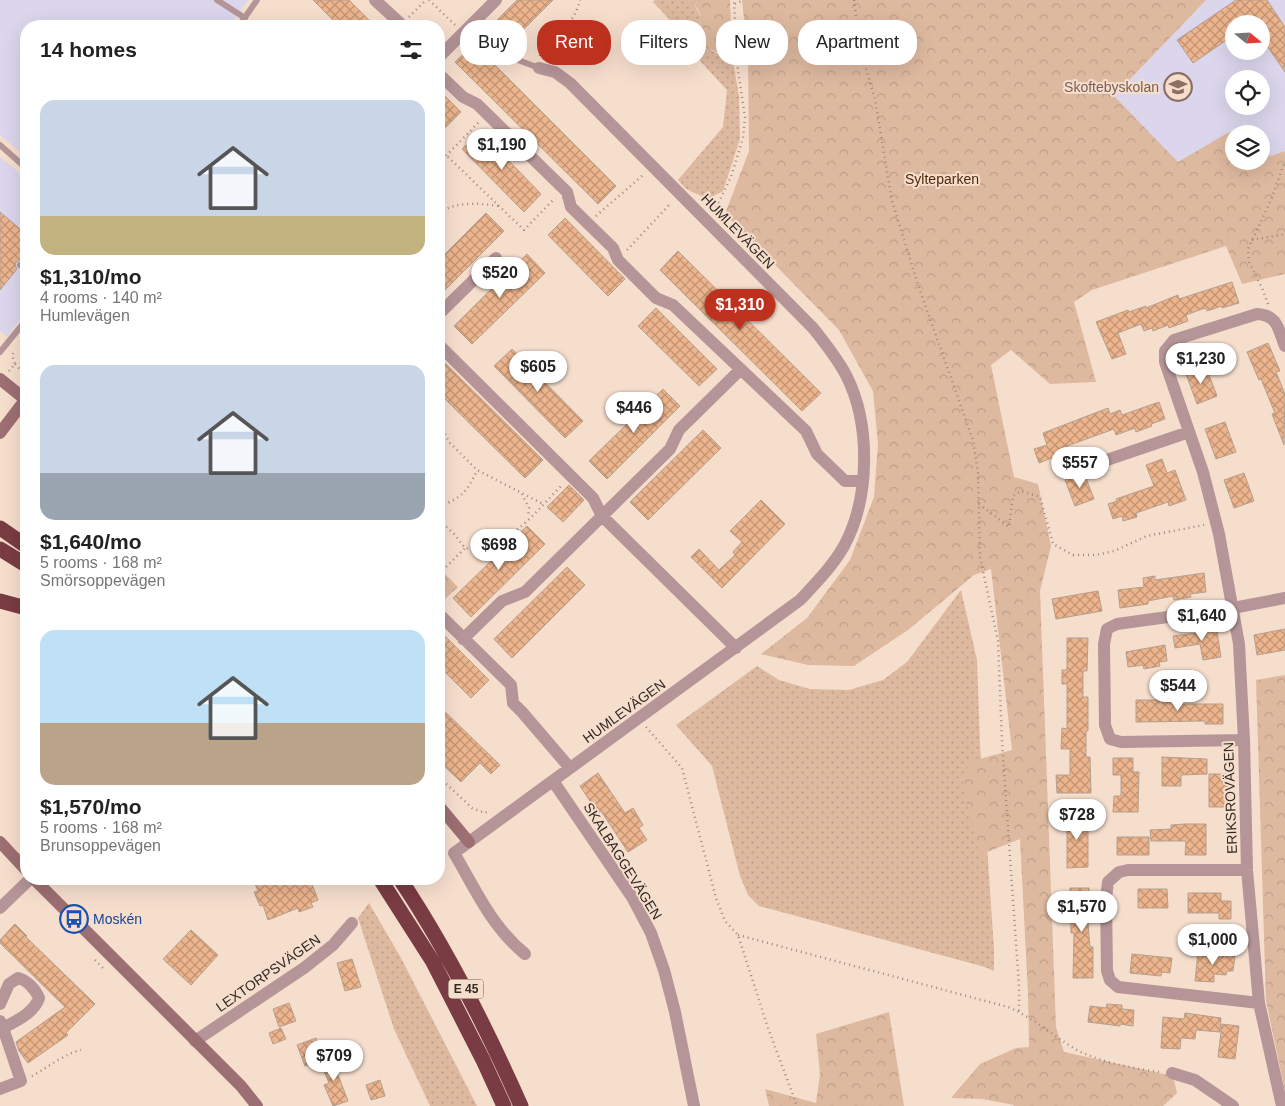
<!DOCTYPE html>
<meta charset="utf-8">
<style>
body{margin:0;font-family:Helvetica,sans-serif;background:#f2f2f2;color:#222;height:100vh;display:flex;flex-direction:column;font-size:19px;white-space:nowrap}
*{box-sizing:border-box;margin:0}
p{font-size:16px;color:#767676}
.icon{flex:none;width:28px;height:28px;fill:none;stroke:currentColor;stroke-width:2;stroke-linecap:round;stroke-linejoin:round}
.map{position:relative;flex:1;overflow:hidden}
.details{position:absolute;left:20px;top:20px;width:425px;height:865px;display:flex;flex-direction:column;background:#fff;border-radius:20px;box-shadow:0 5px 20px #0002}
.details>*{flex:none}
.hud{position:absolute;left:460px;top:20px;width:475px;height:45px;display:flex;gap:10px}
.needle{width:32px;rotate:108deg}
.controls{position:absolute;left:1225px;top:15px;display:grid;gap:10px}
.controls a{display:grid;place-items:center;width:45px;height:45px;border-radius:50%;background:#fff;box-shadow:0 5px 20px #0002;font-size:25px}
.price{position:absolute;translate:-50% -42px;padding:0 11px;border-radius:18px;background:#fff;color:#222;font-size:16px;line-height:32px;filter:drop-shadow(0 1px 2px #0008)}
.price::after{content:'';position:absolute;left:50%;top:30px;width:15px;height:11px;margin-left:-8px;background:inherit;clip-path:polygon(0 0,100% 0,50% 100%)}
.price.on{background:#bd311e;color:#fff}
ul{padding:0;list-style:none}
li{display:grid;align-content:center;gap:10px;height:265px;padding:0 20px}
li span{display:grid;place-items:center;height:155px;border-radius:15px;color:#555}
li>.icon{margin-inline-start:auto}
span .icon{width:90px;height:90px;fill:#fffc;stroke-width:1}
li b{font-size:21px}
h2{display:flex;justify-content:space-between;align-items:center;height:60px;padding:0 20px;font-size:21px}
.chip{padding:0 18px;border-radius:20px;background:#fff;box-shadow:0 5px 20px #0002;font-size:18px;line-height:45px}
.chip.on{background:#bd311e;color:#fff}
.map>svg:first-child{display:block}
</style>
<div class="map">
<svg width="1285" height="1106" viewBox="0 0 1285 1106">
<defs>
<pattern id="grass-dots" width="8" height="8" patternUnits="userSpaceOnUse" patternTransform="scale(1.25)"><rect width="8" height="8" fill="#ddb99f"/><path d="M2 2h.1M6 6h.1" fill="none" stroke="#be9f89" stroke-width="1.8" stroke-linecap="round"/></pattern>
<pattern id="forest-crowns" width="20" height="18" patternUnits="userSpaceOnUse" patternTransform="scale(1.25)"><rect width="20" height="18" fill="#ddb99f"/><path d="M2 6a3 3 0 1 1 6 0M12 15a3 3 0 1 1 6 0" fill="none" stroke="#be9f89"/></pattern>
<pattern id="building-cross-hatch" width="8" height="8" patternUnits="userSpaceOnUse" patternTransform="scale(1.25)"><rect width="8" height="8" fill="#edb58d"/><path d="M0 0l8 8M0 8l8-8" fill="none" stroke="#c19373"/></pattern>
</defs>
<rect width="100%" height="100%" fill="#f6decd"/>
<!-- education -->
<path fill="#dbd6ec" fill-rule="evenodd" d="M0,0H248L230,26H26V157L0,135Z
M1206,0H1285V151L1270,156L1261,150V134L1234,135L1229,132L1178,163L1114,96ZM1234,24H1261V51H1234ZM1234,79H1261V106H1234Z
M0,157L26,178V311L7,337L0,331Z"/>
<!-- grass -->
<path fill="url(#grass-dots)" d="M655,0H689L694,4L701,17L700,33L712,51L726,58L732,56L739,96L740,139L723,191L708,199L686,189L678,180L723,127L727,90L688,48L683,34L653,2Z
M961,590L977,660L980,744L994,949V971L985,967L759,906L748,895L740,876L712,766L676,725L757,666L779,680L810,689L849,690L883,680L907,662Z
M369,903L401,958L477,1106H430L394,1029L358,918Z"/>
<!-- forest -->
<path fill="url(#forest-crowns)" d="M689,0H730L732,54C718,58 702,45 700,32C700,28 701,23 701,20C701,12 695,4 689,0Z
M742,0H1206L1114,96L1178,162L1229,132L1234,135V161H1261V150L1271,156L1285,151V274L1242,284L1226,246L1092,290L1074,302L1096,382L1050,384L1011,350L991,365L1014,477L1038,484L1051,546L1040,591L1056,1027L1064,1052L1173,1076L1177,1093L1163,1106H1013L1014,1105L982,1099L951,1098L980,1064L1016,1048L1029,1047L1028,993L1020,839L980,855L962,785L969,762L1012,750L991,569L974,575L908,630L854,666L808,665L761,654L807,618L850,560L874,497L878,444L873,391L839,330L725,214L749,151L748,55Z
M444,573L458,587L444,600L439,595V579Z
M1285,675V1091L1266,1001L1256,680Z
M889,1012L904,1106H769L765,1089L816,1103L820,1074L816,1034Z"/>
<!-- building -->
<path fill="url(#building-cross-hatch)" stroke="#b59f8f" d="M313,0H349L375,26H339Z
M517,0H553L513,40L495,22Z
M1236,0H1267L1285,27V72L1261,37V24H1234V35L1193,63L1177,40Z
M474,44L616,186L598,204L455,62Z
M439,90L461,112L439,134Z
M480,131L541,194L524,212L462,149Z
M0,212L26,234V258L24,261L20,260L16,262L15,265L17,269L0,290Z
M486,213L504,231L439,296V260Z
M565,218L625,279L608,296L548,235Z
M678,251L821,393L802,411L660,270Z
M527,254L545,273L472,344L454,326Z
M1232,282L1239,303L1222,308V306L1207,311L1205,308L1186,315L1188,321L1169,328L1168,325L1153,331L1152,328L1144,331L1141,324L1118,333L1126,354L1112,359L1096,322L1128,310L1129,312L1146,306V308L1178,295L1179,299Z
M656,308L717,369L699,386L638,326Z
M1268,343L1280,371L1276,372L1285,394L1284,445L1272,414L1275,413L1261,379L1259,380L1247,352Z
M512,349L583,421L565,438L494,366Z
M439,357L543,460L525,478L439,393Z
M1206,367L1217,396L1197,404L1186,374Z
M663,389L680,406L607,479L589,461Z
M1159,402L1165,419L1151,424L1152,426L1136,432L1135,428L1116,435L1114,429L1067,446L1069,451L1039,463L1034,449L1047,445L1043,433L1108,408L1110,414L1120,410L1122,415Z
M1225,422L1236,452L1216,459L1205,429Z
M703,430L721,448L648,520L630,502Z
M1162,459L1167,473L1175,470L1186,500L1169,506L1168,502L1136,513L1137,517L1123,521L1122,516L1113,519L1108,504L1117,501L1116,499L1154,486L1146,465Z
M1084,473L1094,499L1075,506L1065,480Z
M1244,473L1254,501L1234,508L1224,480Z
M569,485L584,500L563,522L547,507Z
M761,500L785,524L722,588L691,557L699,549L719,570L735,555L733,552L742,542L730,531Z
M527,526L545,544L471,617L453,598Z
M567,567L585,585L512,658L494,639Z
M1204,573L1206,592L1190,594L1191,597L1174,600L1173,596L1148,601V604L1120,608L1118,590L1144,587L1143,578L1155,576V580Z
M1098,591L1102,611L1056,619L1052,599Z
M1216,625L1221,657L1203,660L1200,644L1175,648L1173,636L1198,633L1197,628Z
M1285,629V650L1257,655L1254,635Z
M439,630L489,680L471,698L439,666Z
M1067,638H1088L1087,671H1083V697H1088V731H1086V757H1090L1091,793H1057L1056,775H1070V749H1061L1062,728L1067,729V684H1062V670H1067Z
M1165,645L1167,661L1159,662L1160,666L1144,669L1143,665L1128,667L1126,652Z
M1136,700H1170V704H1223V724H1205V721L1136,722Z
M439,706L500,765L491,774L480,763L461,782L439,761Z
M1162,757L1207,759V774L1181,775V786H1162Z
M1113,758H1133V772H1139L1138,812H1113L1114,796H1121V775H1113Z
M598,773L625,813L633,808L643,825L639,828L647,840L628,852L601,811L598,813L580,786Z
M1209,774H1227L1229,807H1209Z
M1067,815H1088V867L1067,868Z
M1185,824H1206V855H1185L1186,841H1151L1150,830L1171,829V825Z
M1117,837H1149V855H1117Z
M253,879H310L318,900L311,903L313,907L299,912L298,908L268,920L263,905L260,906L254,892L258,891Z
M1070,888H1089V905H1092V922L1088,923L1090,947H1093V978H1073L1074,933H1071Z
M1138,889H1167L1168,908H1138Z
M1188,893H1221V901H1231V919H1219V913H1188Z
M15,924L27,936L26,937L95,1004L66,1033L68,1035L28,1063L19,1051L16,1042L65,1007L0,943V940Z
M191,930L218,955L191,985L163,959Z
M1198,952L1235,956L1233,971H1227L1226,975L1214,974V982L1195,981Z
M1132,954L1172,958L1170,973L1162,972L1161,976L1130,973Z
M352,959L361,987L345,991L337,963Z
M289,1003L296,1021L279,1027L273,1009Z
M1107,1004L1122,1005V1009L1134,1010L1133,1026L1120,1024V1026L1088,1022L1090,1006L1106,1008Z
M1185,1013L1221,1018L1220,1032L1196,1030L1195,1039L1181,1038L1180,1049L1161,1048L1163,1017L1184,1019Z
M1222,1024L1239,1026L1235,1059L1218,1057Z
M281,1028L286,1039L273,1044L269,1033Z
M316,1038L324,1059L305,1066L297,1045Z
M334,1056L338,1066L335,1067L348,1101L333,1106L324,1085L329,1083L320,1062Z
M380,1080L385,1096L371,1100L366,1085Z"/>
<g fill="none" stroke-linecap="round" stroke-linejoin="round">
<!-- path -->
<path stroke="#9b8a7e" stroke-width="2.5" stroke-dasharray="1 4" stroke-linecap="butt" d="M429,0L455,25
M854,0L860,48L875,99L892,201L918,285L973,440L978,473L980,557L998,641L1002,742L1019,986V1012
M735,4L743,0
M409,17L426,0
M540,56V53C557,36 574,24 580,0
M439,153L446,155L524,230L555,198
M439,163L479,122
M714,212L731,177L743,138L745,117L737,64L734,0
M439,213C457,201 477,203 498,206
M596,216L643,175
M1252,240L1285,234
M627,250L671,203
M1268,304L1262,288L1249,262L1248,249L1271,200L1285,161
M15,364L26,375
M9,371L15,364L12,355L15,350
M439,426L443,430L449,442L477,470L543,504
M522,494L529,508L528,517
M979,504L1009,527L1013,496L1021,491L1040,497L1053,544L1073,555H1096L1114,551L1147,536L1204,525
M439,506C461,499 468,491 477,470
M439,520L455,535L465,548C507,552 536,511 563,484
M439,574L465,548
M646,727L682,768L716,898L725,921L738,935L768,1028L797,1106
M439,777L472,808L485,813L489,810
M738,935L1008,1007C1034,1018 1053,1036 1077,1050C1103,1063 1131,1068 1159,1072
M95,960L105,970
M32,1076C45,1069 68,1052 81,1050"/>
<!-- lane -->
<path stroke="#b59597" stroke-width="6" d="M217,0L245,18
M476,20L518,60L539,68
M239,26L257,0
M0,145L26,168
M20,265L26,269
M0,352L26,320"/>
<!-- street -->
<path stroke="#b59597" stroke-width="12" d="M375,0L403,26
M439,57L496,0
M439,74L463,97L477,104L567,192L571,207L613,248L618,260L656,298L673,305L806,431L817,454L845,481H863
M439,314L496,258
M439,345L593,498L602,516L736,648
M1098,463L1189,432
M439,614L511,685L513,703L522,712L570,768
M463,639L502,601L525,592L670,449L679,430L740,370
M1244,740L1121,742L1110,739L1105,725L1104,644L1107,629L1117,624L1233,608L1285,598
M553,781L632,897L651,933L664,970L675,1012L694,1106
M1247,870H1128L1119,872L1108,882L1106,898L1107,971L1110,980L1118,987L1259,1003
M0,908L30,879
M525,954C491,926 476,890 454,853L800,600C816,583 832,567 844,546C870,498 871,424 846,375C837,358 825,343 813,328L570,83L555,72L539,68
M0,1004L9,984L18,978C27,980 36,990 39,998C34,1013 16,1021 3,1028L0,1021
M195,1041L304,968L333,945L352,923
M1172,1073L1195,1080L1233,1106
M0,1089L21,1081L3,1028
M1282,1106L1259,1003L1247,870L1244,740L1239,644L1219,534L1203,472L1165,362V351L1174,340L1257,314C1278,315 1278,329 1285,346"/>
<!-- secondary -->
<path stroke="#9c6f72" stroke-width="12" d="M0,379L26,400
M0,433L25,400
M439,806L469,842
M0,842L26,870
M34,879L241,1086L257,1106"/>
<!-- highway -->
<path stroke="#793c42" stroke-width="15" d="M0,528L26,546
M0,549L26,565
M0,601L26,608
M380,879L433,962L483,1060L504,1106
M400,879C448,951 486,1027 521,1106"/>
</g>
<!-- icons -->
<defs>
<symbol id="school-ring" viewBox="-11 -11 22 22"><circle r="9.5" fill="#f6decd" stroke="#8d6e63" stroke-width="1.5"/><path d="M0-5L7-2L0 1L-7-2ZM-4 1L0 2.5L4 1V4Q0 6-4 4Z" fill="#8d6e63"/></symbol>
<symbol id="bus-ring" viewBox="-11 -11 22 22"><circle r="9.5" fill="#f6decd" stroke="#1a4fb4" stroke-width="1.5"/><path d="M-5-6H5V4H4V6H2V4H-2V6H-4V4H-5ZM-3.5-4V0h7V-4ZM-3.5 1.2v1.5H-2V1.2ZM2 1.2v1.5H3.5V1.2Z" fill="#1a4fb4"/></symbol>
</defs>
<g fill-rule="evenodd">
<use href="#school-ring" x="1162" y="71" width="32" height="32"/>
<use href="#bus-ring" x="58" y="903" width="32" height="32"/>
</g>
<g text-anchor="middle" stroke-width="4" stroke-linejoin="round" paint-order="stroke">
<!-- shield labels -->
<rect fill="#f6decd" stroke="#6d5f56" stroke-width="1" x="448.5" y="979.5" width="35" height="19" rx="4"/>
<g font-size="12" font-weight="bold" fill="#322923">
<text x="466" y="993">E 45</text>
</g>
<!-- education labels -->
<g font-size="14" fill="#785e54" stroke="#f6decd" text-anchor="end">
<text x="1159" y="92">Skoftebyskolan</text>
</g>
<!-- park labels -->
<g font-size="14" fill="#4d290a" stroke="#f6decd">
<text x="942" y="184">Sylteparken</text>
</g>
<!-- street labels -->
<g font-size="14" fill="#322923" stroke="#f6decd">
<text transform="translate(738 231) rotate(46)" y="5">HUMLEVÄGEN</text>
<text transform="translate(624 711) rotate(-36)" y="5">HUMLEVÄGEN</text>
<text transform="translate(1230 798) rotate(-92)" y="5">ERIKSROVÄGEN</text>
<text transform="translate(623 861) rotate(58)" y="5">SKALBAGGEVÄGEN</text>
<text transform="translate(268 973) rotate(-35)" y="5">LEXTORPSVÄGEN</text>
</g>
<!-- transit labels -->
<g font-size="14" fill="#164399" stroke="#f6decd" text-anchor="start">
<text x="93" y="924">Moskén</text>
</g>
</g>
</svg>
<div class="controls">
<a><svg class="needle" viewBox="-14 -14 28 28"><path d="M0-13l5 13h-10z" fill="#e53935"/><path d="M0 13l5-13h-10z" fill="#767676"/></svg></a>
<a><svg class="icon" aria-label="locate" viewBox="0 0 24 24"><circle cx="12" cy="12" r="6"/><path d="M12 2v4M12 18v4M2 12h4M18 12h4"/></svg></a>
<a><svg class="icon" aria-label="layers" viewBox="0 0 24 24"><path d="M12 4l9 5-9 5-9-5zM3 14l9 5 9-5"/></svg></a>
</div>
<b class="price" style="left:502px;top:171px">$1,190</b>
<b class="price" style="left:500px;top:299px">$520</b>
<b class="price on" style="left:740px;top:331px">$1,310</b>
<b class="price" style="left:1201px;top:385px">$1,230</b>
<b class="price" style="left:538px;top:393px">$605</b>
<b class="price" style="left:634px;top:434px">$446</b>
<b class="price" style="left:1080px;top:489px">$557</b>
<b class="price" style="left:499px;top:571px">$698</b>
<b class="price" style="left:1202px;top:642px">$1,640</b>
<b class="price" style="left:1178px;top:712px">$544</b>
<b class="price" style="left:1077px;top:841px">$728</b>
<b class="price" style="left:1082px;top:933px">$1,570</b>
<b class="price" style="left:1213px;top:966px">$1,000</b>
<b class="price" style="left:334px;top:1082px">$709</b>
<div class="hud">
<a class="chip">Buy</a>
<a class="chip on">Rent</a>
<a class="chip">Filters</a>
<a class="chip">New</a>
<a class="chip">Apartment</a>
</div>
<section class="details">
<h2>14 homes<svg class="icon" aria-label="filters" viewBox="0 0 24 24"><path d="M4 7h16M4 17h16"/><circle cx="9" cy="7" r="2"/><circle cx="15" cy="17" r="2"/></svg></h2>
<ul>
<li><span style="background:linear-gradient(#c9d6e8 75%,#c2b280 0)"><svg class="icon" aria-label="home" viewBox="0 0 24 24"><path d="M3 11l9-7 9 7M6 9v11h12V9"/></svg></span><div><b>$1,310/mo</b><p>4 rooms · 140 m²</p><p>Humlevägen</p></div></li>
<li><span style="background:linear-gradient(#c9d6e8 70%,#9aa5b1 0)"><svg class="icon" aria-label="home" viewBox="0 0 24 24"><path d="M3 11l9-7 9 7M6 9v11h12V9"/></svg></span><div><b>$1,640/mo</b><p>5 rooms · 168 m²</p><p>Smörsoppevägen</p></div></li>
<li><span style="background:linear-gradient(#bfe0f5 60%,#b9a48a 0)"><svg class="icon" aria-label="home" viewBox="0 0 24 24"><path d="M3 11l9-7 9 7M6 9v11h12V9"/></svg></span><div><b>$1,570/mo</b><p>5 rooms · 168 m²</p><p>Brunsoppevägen</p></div></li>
</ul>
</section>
</div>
